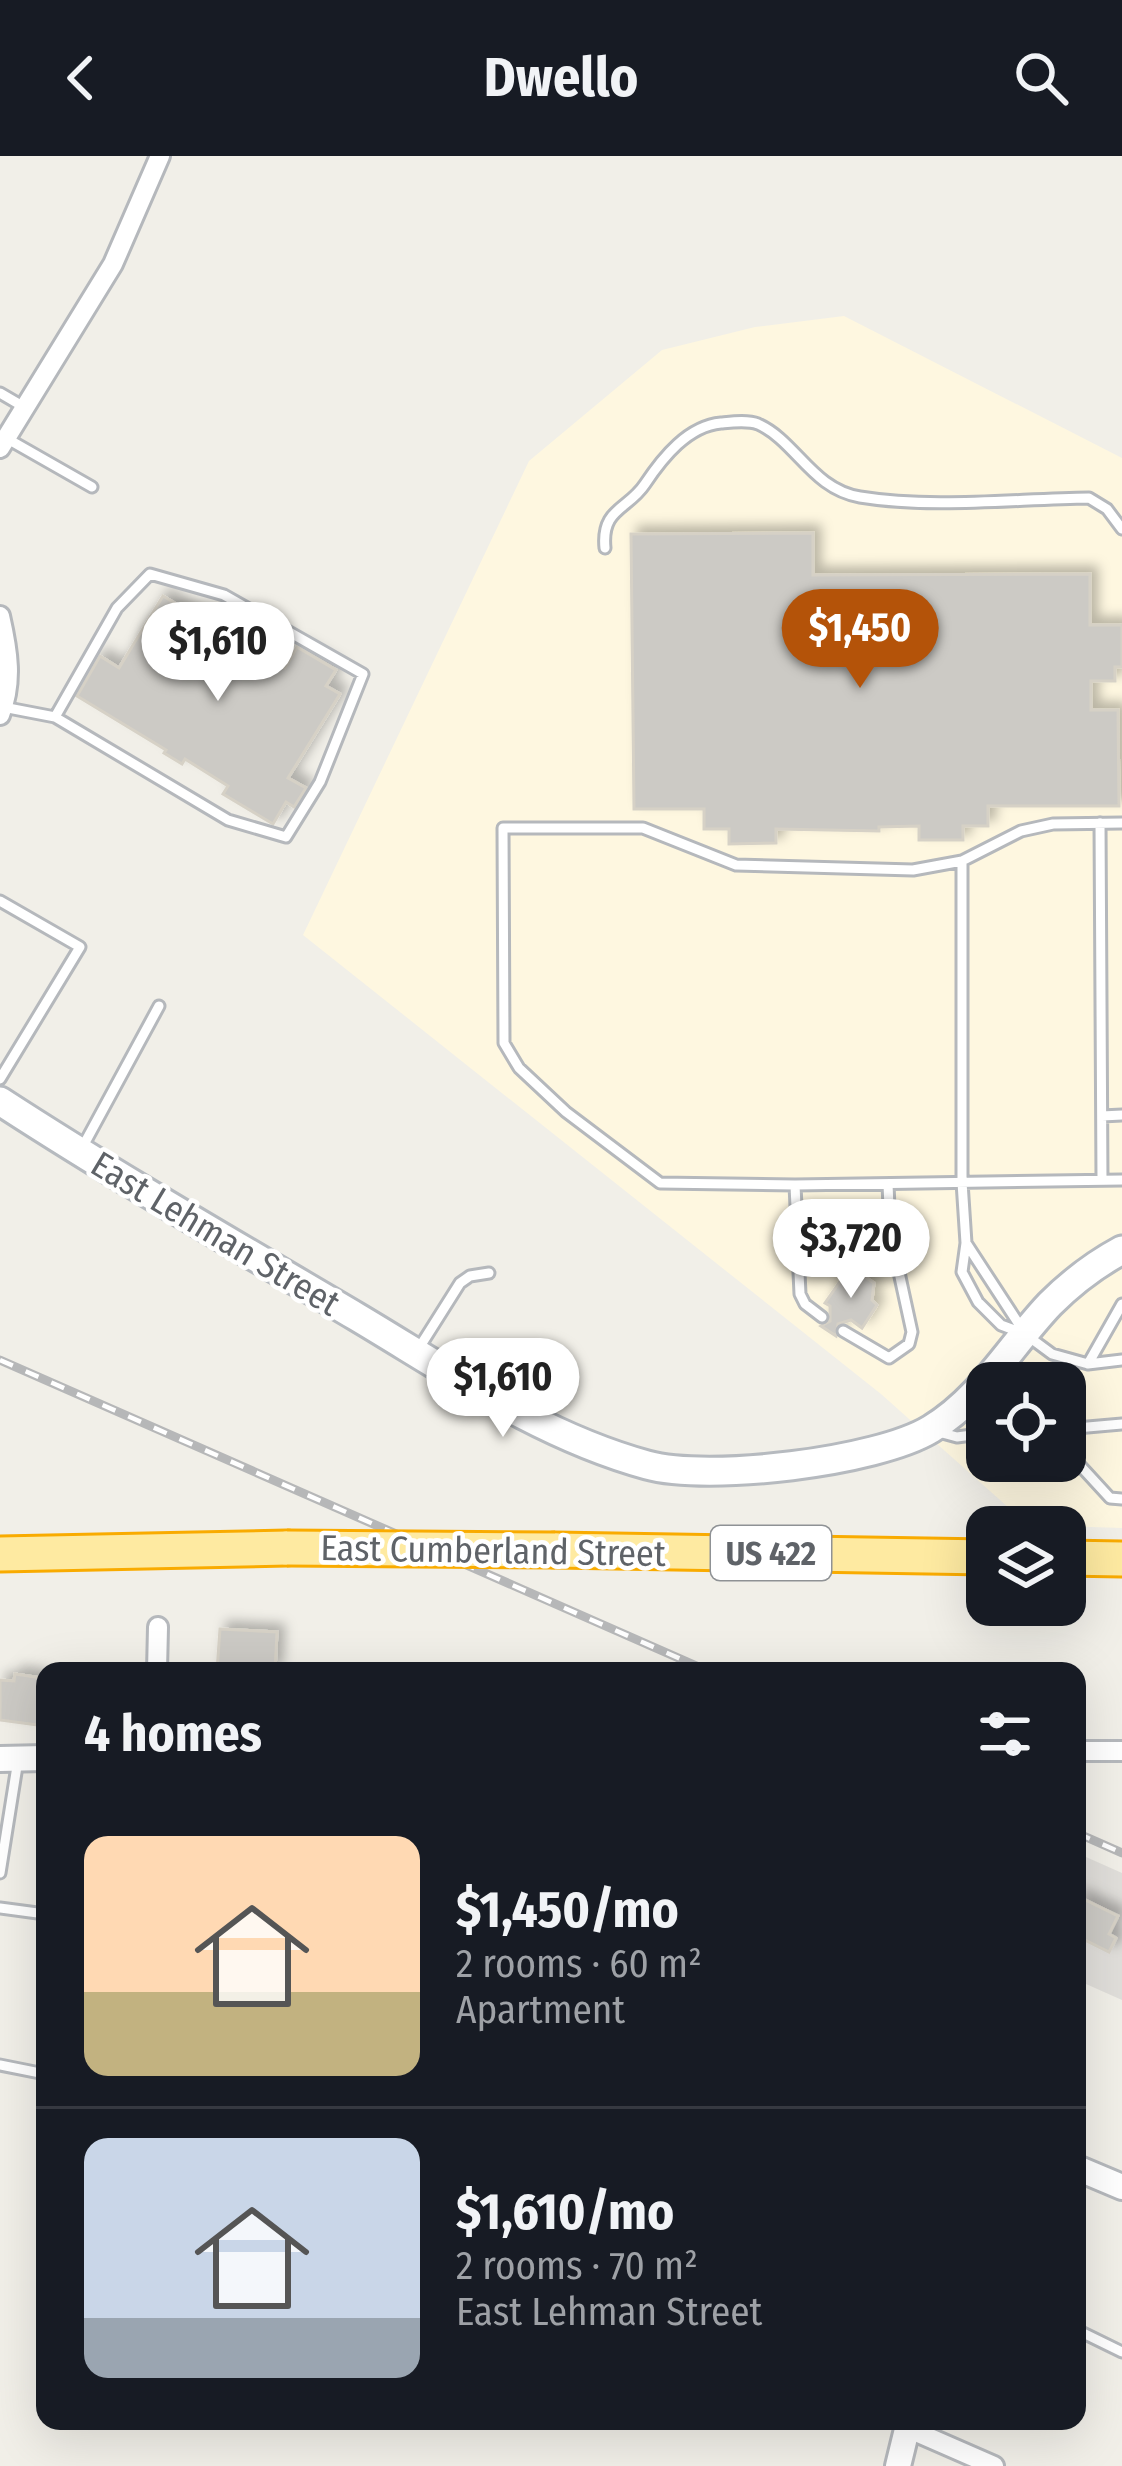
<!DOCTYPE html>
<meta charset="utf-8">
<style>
body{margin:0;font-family:"Fira Sans Condensed",sans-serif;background:#242831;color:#f1f3f6;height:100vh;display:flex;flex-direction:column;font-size:45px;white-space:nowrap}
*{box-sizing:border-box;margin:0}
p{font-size:39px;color:#9ea1a6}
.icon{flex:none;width:66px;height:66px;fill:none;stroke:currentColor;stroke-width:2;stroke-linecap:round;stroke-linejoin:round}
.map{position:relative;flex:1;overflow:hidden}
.sheet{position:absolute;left:36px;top:1506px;width:1050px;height:768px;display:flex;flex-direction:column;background:#171b24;border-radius:24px;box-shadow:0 12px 48px #0002}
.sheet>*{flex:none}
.fabs{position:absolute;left:966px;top:1206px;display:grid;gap:24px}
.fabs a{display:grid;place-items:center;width:120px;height:120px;border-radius:24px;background:#171b24;box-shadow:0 12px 48px #0002;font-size:60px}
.price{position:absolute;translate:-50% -102px;padding:0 27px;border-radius:42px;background:#fff;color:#222;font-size:39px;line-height:78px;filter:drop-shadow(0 3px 6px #0008)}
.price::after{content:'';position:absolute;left:50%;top:72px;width:36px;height:27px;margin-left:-18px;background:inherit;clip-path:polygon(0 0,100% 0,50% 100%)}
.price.active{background:#b45309;color:#fff}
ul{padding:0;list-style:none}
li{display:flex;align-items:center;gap:36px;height:300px;padding:0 48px}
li+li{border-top:3px solid #363941}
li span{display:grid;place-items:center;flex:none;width:336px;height:240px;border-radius:24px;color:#555}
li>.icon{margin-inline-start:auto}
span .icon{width:144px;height:144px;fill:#fffc;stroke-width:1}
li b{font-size:51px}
h2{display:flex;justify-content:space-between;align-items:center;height:144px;padding:0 48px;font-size:51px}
header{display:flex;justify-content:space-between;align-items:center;height:156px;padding:0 48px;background:#171b24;font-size:54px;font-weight:700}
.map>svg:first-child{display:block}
</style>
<header><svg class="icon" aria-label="back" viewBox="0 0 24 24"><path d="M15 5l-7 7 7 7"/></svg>Dwello<svg class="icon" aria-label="search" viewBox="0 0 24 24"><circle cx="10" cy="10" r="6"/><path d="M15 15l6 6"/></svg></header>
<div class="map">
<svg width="1122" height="2310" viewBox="0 0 1122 2310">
<defs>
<filter id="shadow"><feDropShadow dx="7" dy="-7" stdDeviation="6" flood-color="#0004"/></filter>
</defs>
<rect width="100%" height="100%" fill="#f1efe8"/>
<!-- commercial -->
<path fill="#fef7e0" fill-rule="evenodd" d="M844,160L1122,302V1372L1028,1369L881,1238L303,779L529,305L662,194L755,171ZM987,1227H1065V1305H987Z"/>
<!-- industrial -->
<path fill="#e0deda" d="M1077,1697L1122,1717V1844L1077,1824Z"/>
<!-- building -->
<path fill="#cccac5" stroke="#d6d1c6" stroke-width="3" filter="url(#shadow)" d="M813,377V419L1090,418V469H1122V511H1115V525H1091V554H1118L1119,650H988V670H963V684H919V670L879,671V675L776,673V687L729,688V673H704V653H634L631,378Z
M163,440L231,481L239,469L257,480L251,491L285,512L297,491L336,514L326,530L340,538L288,622L306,632L294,651L286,646L273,668L223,638L228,630L185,603L182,608L164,597L166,594L77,540L100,500L119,512Z
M850,1111L874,1127L872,1144L877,1149L862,1172L851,1164L838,1168L836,1180L821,1170L830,1165V1150L825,1147Z
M220,1473L277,1476L275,1515H217Z
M15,1518L42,1522L45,1570L0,1564V1524L14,1525Z
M1077,1740L1118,1760L1109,1778L1116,1782L1109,1796L1077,1780Z"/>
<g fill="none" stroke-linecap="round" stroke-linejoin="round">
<defs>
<path id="service" d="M0,237L24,251
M6,282L92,331
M605,392C601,352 628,354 645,328C663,301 688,270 721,267C732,266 748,264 758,268C796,285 812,333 860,341C934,353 1014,343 1089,342L1107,353L1122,373
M3,551L55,561L228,664L286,681L320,626L363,518L224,439L150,418L117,452L55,561
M1100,667L1102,1024
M1122,667L1053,668L1021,675L962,705L913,714L736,709L643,672H503L504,887L519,912L566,956L660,1027L795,1029L1122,1024
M962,705V1026L966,1087L962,1116L978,1146L1001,1169L1025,1178L1052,1198L1088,1208L1122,1204
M0,745L80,791L0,923
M1102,960L1122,959
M82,992L159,850
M795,1029L800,1138L805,1148L822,1161
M796,1077L890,1075
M966,1087L1022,1173
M843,1175L889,1202L909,1188L912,1176L890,1075L888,1028
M419,1192L460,1127L470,1120L489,1117
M1088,1208L1122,1148
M1065,1273L1122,1268
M935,1275L957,1281L987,1277
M1065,1293L1110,1342L1122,1343
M0,1717L18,1604
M0,1752L45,1758
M0,1909L45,1918
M1077,2174L1122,2196"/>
<path id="minor" d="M0,292L113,108L160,0
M0,460C8,495 13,526 0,559
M157,1515L158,1471
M1077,1595H1122
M907,2272L994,2310"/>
<path id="tertiary" d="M0,1603L45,1602
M1077,2012L1122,2031
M898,2310L909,2265"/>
<path id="secondary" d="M0,945C117,1021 237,1090 357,1161C451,1217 541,1280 647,1309C708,1326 877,1306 931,1273C982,1242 1010,1190 1050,1148C1071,1127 1096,1108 1122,1094"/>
<path id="trunk" d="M555,1394L987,1401
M0,1398L287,1392
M1065,1402L1122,1403"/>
</defs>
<!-- service casing -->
<use href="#service" stroke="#b5b8bc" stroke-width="15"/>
<!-- minor casing -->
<use href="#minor" stroke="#b5b8bc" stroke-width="24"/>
<!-- tertiary casing -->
<use href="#tertiary" stroke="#b5b8bc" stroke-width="30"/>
<!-- secondary casing -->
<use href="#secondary" stroke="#b6babf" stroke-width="33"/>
<!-- trunk casing -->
<use href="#trunk" stroke="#f9ab00" stroke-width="39"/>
<!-- service -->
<use href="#service" stroke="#fff" stroke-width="9"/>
<!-- minor -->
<use href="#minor" stroke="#fff" stroke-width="18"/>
<!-- tertiary -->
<use href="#tertiary" stroke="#fff" stroke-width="24"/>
<!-- secondary -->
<use href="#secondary" stroke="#fff" stroke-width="27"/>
<!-- trunk -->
<use href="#trunk" stroke="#feeaa1" stroke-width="33"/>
<defs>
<path id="rail" d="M0,1204L708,1515
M1077,1677L1122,1697"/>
</defs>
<!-- rail casing -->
<use href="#rail" stroke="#b6b7b8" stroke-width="9"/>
<!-- rail -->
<use href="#rail" stroke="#fff" stroke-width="4.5" stroke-dasharray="14" stroke-linecap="butt"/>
<defs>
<path id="trunk-bridge" d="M287,1392L555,1394"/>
</defs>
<!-- trunk-bridge casing -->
<use href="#trunk-bridge" stroke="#f9ab00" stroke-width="39" stroke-linecap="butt"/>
<!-- trunk-bridge -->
<use href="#trunk-bridge" stroke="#feeaa1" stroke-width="33"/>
</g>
<g text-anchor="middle" stroke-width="9" stroke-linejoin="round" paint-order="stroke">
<!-- shield labels -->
<rect fill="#fff" stroke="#8f9295" stroke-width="3" x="711" y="1370" width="120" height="54" rx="9"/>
<g font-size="33" font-weight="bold" fill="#5f6368">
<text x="771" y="1409">US 422</text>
</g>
<!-- street labels -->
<g font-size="36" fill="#5f6368" stroke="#fff">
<text transform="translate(216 1077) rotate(31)" y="13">East Lehman Street</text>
<text transform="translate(493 1394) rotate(1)" y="13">East Cumberland Street</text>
</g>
</g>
</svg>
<div class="fabs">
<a><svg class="icon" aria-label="locate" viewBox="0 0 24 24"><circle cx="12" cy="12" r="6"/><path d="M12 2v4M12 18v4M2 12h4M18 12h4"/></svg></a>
<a><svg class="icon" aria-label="layers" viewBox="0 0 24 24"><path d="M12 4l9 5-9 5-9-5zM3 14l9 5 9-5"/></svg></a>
</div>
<b class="price active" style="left:860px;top:535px">$1,450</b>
<b class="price" style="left:218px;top:548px">$1,610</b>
<b class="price" style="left:851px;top:1145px">$3,720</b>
<b class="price" style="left:503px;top:1284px">$1,610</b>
<section class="sheet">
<h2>4 homes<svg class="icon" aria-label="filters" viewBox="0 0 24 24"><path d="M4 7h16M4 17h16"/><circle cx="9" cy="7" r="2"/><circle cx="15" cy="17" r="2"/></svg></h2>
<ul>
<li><span style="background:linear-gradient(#ffd9b3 65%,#c2b280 0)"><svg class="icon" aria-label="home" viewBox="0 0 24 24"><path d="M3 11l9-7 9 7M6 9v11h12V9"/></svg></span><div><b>$1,450/mo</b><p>2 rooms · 60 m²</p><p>Apartment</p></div></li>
<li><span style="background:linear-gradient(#c9d6e8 75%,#9aa5b1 0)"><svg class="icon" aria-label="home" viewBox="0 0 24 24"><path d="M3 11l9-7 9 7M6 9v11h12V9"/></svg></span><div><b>$1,610/mo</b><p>2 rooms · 70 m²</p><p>East Lehman Street</p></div></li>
</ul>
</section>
</div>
